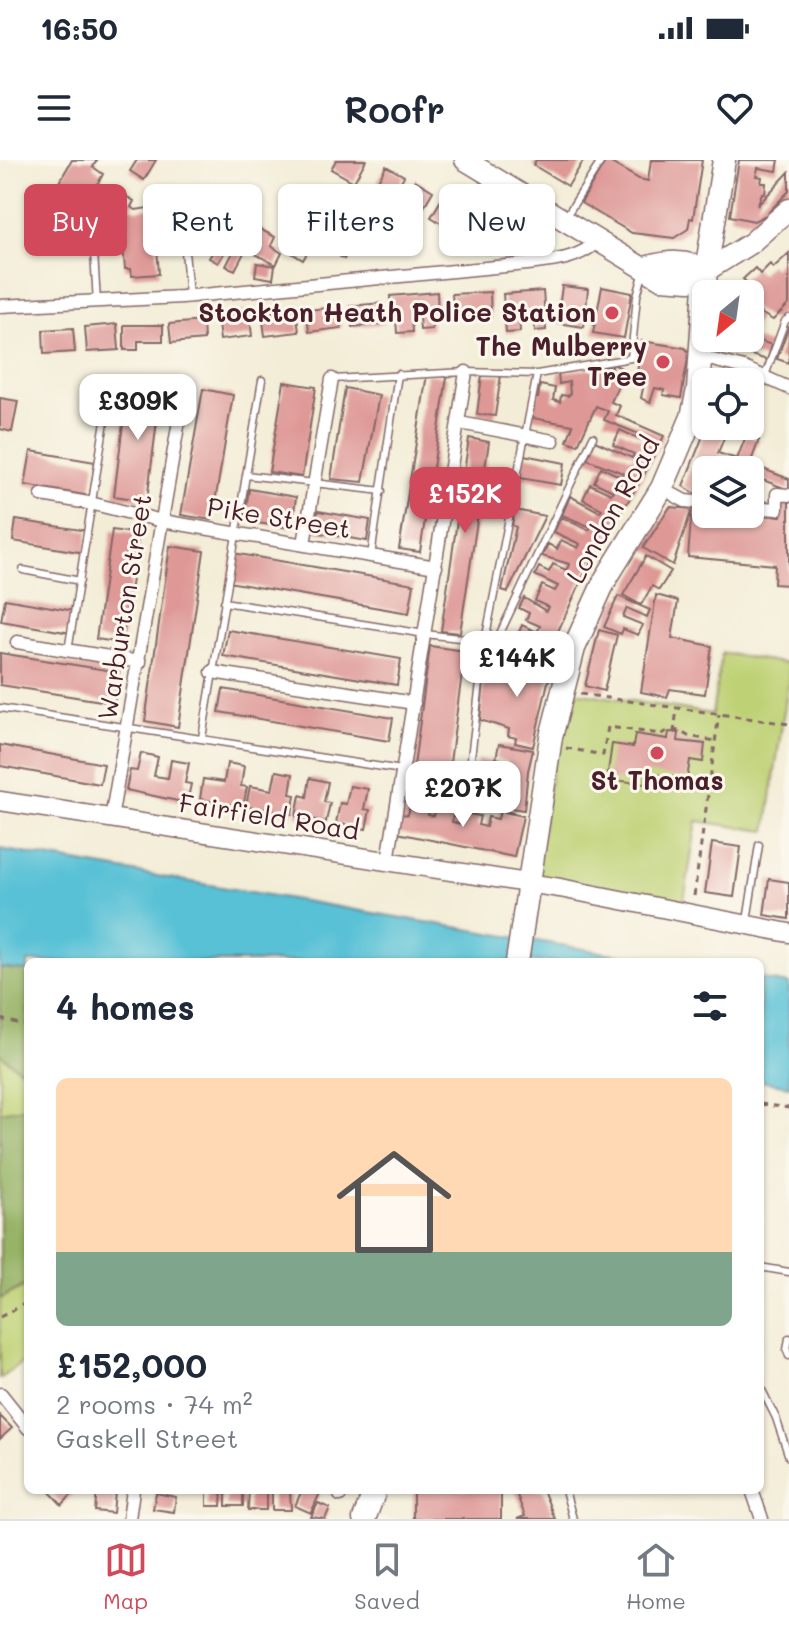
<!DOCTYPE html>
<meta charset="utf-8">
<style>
body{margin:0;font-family:Mali,sans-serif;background:#f2f2f3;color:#1f2937;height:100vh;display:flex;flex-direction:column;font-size:30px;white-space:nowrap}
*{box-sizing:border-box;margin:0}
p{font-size:26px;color:#747a83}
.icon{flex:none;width:44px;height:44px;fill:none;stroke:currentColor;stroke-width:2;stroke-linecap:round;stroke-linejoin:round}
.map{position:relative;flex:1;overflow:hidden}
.sheet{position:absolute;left:24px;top:798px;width:740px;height:536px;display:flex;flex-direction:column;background:#fff;border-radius:12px;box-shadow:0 2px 6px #0004}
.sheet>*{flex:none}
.banner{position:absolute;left:24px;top:24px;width:742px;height:72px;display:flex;gap:16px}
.needle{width:52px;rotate:209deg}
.controls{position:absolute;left:692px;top:120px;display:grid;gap:16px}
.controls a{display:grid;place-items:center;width:72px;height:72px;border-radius:12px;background:#fff;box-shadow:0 2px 6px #0004;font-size:40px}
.price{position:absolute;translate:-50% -68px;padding:0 18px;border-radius:16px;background:#fff;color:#222;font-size:26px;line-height:52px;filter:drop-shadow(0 2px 4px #0008)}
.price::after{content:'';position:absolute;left:50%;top:48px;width:24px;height:18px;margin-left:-12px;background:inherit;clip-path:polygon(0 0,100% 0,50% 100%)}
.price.active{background:#d1495b;color:#fff}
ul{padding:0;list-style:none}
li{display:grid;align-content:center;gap:16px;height:424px;padding:0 32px}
li span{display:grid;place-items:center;height:248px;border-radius:12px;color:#555}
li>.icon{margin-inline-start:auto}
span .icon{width:144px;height:144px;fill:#fffc;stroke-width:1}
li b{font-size:34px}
h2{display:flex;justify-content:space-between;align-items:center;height:96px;padding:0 32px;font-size:34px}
.tag{padding:0 28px;border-radius:12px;background:#fff;box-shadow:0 2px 6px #0004;font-size:28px;line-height:72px}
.tag.active{background:#d1495b;color:#fff}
.status{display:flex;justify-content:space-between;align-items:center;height:56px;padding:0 40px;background:#fff;direction:ltr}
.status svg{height:22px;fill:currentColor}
header{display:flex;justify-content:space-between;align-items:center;height:104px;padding:0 32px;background:#fff;font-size:36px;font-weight:600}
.menu{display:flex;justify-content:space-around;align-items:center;height:112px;border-top:2px solid #e0e1e3;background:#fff;font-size:22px;color:#747a83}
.menu a{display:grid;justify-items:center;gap:4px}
.menu .active{color:#d1495b}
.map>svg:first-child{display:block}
</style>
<div class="status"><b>16:50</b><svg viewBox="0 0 49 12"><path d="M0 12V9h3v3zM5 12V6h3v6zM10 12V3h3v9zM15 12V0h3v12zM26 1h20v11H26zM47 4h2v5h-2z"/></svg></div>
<header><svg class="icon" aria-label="menu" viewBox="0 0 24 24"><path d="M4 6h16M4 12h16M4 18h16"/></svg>Roofr<svg class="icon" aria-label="heart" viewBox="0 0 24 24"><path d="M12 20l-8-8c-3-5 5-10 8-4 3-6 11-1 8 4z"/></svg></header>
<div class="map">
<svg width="789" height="1359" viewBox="0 0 789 1359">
<rect width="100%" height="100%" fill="#fbf7ec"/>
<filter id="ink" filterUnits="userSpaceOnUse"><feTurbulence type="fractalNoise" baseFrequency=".0125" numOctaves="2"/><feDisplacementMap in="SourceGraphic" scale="16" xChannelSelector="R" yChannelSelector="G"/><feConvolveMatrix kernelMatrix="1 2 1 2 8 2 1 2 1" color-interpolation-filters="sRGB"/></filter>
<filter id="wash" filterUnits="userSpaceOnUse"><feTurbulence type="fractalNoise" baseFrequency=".006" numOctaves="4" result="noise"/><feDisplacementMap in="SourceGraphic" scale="32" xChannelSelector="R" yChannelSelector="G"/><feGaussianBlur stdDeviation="1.8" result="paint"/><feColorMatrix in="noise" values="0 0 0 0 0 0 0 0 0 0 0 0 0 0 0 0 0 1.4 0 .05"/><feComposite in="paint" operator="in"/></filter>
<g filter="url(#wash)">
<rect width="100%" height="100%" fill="#f3edd7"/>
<!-- green -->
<path fill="#bed174" stroke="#847850" stroke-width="2" d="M722,493L789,504V518L766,671L697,661L684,741L535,718L564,530L712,554Z
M0,894L19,909L28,908V947L0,952Z
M28,1124V1198L0,1219V1139Z"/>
<!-- forest -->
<path fill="#96b366" stroke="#706948" stroke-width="2" d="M0,808L28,811V908L19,909L0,894Z
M28,947V1124L0,1139V952Z"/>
<!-- water -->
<path fill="#59c1d6" stroke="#527080" stroke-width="2" d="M0,689L659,802H28V811L0,808Z
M760,819L789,824V926L760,921Z"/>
<g id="blocks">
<!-- building -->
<path fill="#de9896" d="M72,0H97L93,7L103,14L96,27L106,32L109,26L134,41L131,47L136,50L154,47L159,114L132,116L131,109H125L121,61L90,43L65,86L60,84L57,90L36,75L43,63L37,60Z
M137,0H156L144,20L130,11Z
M336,0H366L354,22L331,9Z
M536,0H584L568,26L533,5Z
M606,0L639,19L648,21L651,0H702L693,59L690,58L688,69L674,78L632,73L581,43Z
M739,0H779L777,11L758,8L756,16L762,17L761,23H766L765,34L762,33L757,46L789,12V31L766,55L754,61L730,56Z
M386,6L404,16L392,38L374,28Z
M415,20L433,31L414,64L395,53Z
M201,34L230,52L216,75L187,58Z
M443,37L466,51L454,71L431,57Z
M351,45L370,57L344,99L325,87Z
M303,54L322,67L303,100L282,87Z
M472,58L502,76L490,94L461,76Z
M248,63L275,77L271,86L282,93L276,105L246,89L235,110L226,106Z
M222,77L230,83L218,103L209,98Z
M789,93V144L773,160L750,147V134H735L747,123L743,119L755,108L760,114L770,104L773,108Z
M257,103L275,106L273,119L255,116Z
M562,126L588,129L584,167L557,163Z
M602,127L632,133L624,178L593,173Z
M543,131L546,170L535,171L534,153L519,154L520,172L506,173L503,134Z
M437,132L438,152H431L432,169L420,170L419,155L411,156L412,172L397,173L396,159H391L390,136Z
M490,132L491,156L454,158L452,134Z
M382,143L384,164L352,167L350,146Z
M339,147L341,168L309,172L307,150Z
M296,149L299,172L265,176L262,153Z
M249,151L252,176L220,180L217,155Z
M750,152L759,157L750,173Z
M203,161L204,180L171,183L169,164Z
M117,164L119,190L87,192L85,167Z
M124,165H163V181H138V190H124Z
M789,166V203L777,199Z
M73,168L75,192L44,194L43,170Z
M720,178H747L745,181L750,183L752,178L772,185L767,200L722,186Z
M642,181L685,188L689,192L681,238L663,235L664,230L655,228L650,243L641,238L646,214L637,213Z
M613,204L625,210L611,242L620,246L616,255L664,276L645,313L584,415L548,493L516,479L522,465L537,472L540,466L526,460L529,453L519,448L524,438L546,451L548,447L535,441L542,425L555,431L558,426L535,415L539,407L549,412L553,404L566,410L568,407L569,404L542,396L548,384L557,389L561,380L578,388L580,384L554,372L561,357L589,370L591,367L562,355L570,336L600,352L602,349L583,339L590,324L611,334L613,331L594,322L601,307L621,317L623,313L587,299L595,281L632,298L634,294L613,285L620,270L642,280L644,276L604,260L608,251L596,246L578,285L567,281L573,265L532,258L535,238H538L540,225L555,228L553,240L560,242L561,235L568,236L570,234L569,222L559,224L558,212L612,207Z
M427,214L447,217L420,392L399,389Z
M482,215H501L495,256L477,254Z
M284,222L316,227L302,317L269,312Z
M128,224L161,228L147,341L114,336Z
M345,228L379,235L363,322L331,319Z
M203,229L233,235L212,360L181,355Z
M0,238L18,241L12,272L0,269Z
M707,266H717L727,270L718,293L737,299L746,276L759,280L750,304L789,319V330L758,318L750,335V310H706V330L702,337L683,326Z
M469,278L489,282L460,473L441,471Z
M31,291L95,302L90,336L25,325Z
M524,295L565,303L561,325L520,318Z
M249,329L296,337L292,368L244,361Z
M782,340L789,341V425L774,424L775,405L688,397L692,348L706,349V354L781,356Z
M670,347L692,349L673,405L643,388Z
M515,350L545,356L508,432L502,430L516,367L512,365Z
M318,351L370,360L367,381L314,372Z
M16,360L88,371L85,393L13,381Z
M112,370L139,374L122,483L96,479Z
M170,386L204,391L178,567L145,561Z
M233,393L414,424L409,453L228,422Z
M646,396L671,411L659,430L652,426L641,445L623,435Z
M656,435L678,441L672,478L712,486L705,534L670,529L667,537L641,532Z
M618,436L650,450L647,457L627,448L623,457L643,465L638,475L623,469L621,474L604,467Z
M5,439L75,451L71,473L1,461Z
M228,470L401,499L397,525L223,496Z
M599,470L617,475L604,531L585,526Z
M430,486L465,491L447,625L412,621Z
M0,493L119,512L114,543L0,525Z
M504,494L551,509L533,587L515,583L516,578L508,576L509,569L480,560L484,521L496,524L498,514L514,519L516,514L500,510Z
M223,529L393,558L389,581L219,552Z
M669,572L679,573L678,581L705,584L703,602L690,600L687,619L647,613L645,624L607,619L612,584L633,587L635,574L668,579Z
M499,584L533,590L528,611L524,650L502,647L503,642L492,640L493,633L504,634L508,602L496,598Z
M0,585L104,604L100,624L0,606Z
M141,593L158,597L154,616L168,618L171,600L189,603L185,623L191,624L187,643L126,630L130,610L137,611Z
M478,600L493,602L491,616L476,613Z
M227,603L244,606L241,626L247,627L243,647L200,639L203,619L224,622Z
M276,611L293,614L290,634L295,635L292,654L246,646L250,626L272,630Z
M310,618L328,622L324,642L330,643L326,662L296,656L300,635L307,637Z
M350,626L368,629L364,649L370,650L366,669L336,663L340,643L346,644Z
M411,642L430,646L428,655L434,656L436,646L454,650L452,662L461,664L463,653L480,656L478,665L486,667L488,657L498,659L500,651L523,656L514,697L397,673L401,654L408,655Z
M712,683L741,687L734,737L705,733Z
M769,719L789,722V759L764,755Z
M0,1256L12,1268L0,1279Z
M48,1330H76L62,1345Z
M97,1330L115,1332L113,1353L95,1351Z
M207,1330H222L221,1346H207Z
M226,1330H243V1346H226Z
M249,1330H266V1350H248Z
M302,1330L320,1333L311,1353L295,1346Z
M413,1330H501V1359H413Z
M515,1330H543L555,1359H517L525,1356Z
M272,1331H290L291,1350H272Z
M156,1333L176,1337L174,1352L153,1349Z
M318,1343L330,1348L325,1359L311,1357Z"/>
</g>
</g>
<g filter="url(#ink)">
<use href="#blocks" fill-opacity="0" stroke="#856767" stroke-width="2"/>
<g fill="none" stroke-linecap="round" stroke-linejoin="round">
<defs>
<path id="lane" d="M181,46L189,136
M565,58L602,0
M93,75L97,143
M765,216L785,161L789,158
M332,219L466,212L537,214L631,198L637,136L644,111
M246,315L382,331
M371,396L398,214
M23,410L80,421
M224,442L425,474L485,481L564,507
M495,484L593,277
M68,491L110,230
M0,548L402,610
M202,578L262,220
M400,629L466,639L485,481L537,214
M747,761L759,685
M760,1107L789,1112
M789,1178L787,1190L789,1196
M760,1226L776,1258L789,1297
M565,1330L573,1359"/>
<path id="street" d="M0,146L182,137L527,104C553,101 576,100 597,82
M701,197L744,208L789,228
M460,263L553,281
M42,335L94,344L162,361L436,407
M674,335L685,341L706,343
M750,347L777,349V334L789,335
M304,384L332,219
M17,482L140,502
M212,512L414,543
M111,659L182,243
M388,701L466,212
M1,1234L28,1268
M752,1330L762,1359
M340,1335L342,1330
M129,1359L133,1330"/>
<path id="secondary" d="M0,641L560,728L789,773"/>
<path id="primary" d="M465,0L661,119L690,121L751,83L789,49
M645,107C667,101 687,98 706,111"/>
<path id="highway" d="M517,802L551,577L574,488L605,420L662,328L692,257L698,230L706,111L724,0
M364,1359L375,1330"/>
</defs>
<!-- lane casing -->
<use href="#lane" stroke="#856767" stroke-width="9"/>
<!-- street casing -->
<use href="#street" stroke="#856767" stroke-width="15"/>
<!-- secondary casing -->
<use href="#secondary" stroke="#856767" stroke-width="21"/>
<!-- primary casing -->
<use href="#primary" stroke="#856767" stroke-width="23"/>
<!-- highway casing -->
<use href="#highway" stroke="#856767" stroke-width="25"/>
<!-- path -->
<path stroke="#856767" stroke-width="3" stroke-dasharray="6 6" stroke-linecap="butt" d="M580,534L789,564
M674,573L677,548
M566,588L603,595L608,567L661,574L670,570L680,571L688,576L715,581
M472,647L519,654
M694,736L719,554
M0,859L28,866
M760,944L789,948
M0,1157L28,1142"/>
<!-- lane -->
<use href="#lane" stroke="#fff" stroke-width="6"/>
<!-- street -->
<use href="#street" stroke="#fff" stroke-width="12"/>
<!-- secondary -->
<use href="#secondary" stroke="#fff" stroke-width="18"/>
<!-- primary -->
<use href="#primary" stroke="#fff" stroke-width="20"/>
<!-- highway -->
<use href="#highway" stroke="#fff" stroke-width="22"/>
</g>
</g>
<!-- markers -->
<g fill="#d1495b" stroke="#fbf7ec" stroke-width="3">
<circle cx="612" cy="153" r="8"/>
<circle cx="663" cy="202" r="8"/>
<circle cx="657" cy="593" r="8"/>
</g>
<g text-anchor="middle" stroke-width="6" stroke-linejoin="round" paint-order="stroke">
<!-- poi labels -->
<g font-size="26" font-weight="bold" fill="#4a1f2b" stroke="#fbf7ec" text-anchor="end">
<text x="596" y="162">Stockton Heath Police Station</text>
<text x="647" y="196">The Mulberry<tspan x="647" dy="30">Tree</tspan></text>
<text x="657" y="630" text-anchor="middle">St Thomas</text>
</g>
<!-- street labels -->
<g font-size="26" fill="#4a1f2b" stroke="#fbf7ec">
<text transform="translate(613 350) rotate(-61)" y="9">London Road</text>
<text transform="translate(279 358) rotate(9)" y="9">Pike Street</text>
<text transform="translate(125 447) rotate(-81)" y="9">Warburton Street</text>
<text transform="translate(269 657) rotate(9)" y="9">Fairfield Road</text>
</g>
</g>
</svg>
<div class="controls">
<a><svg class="needle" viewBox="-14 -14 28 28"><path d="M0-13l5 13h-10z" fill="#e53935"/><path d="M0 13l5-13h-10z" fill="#747a83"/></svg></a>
<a><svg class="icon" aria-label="locate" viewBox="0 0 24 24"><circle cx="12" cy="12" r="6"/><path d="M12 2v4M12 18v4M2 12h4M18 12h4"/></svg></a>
<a><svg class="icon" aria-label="layers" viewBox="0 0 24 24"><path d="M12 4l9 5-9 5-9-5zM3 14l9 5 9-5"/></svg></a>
</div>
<b class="price" style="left:138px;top:282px">£309K</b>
<b class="price active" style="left:465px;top:375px">£152K</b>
<b class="price" style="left:517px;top:539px">£144K</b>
<b class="price" style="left:463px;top:669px">£207K</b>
<div class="banner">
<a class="tag active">Buy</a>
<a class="tag">Rent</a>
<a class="tag">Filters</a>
<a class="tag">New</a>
</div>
<section class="sheet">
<h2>4 homes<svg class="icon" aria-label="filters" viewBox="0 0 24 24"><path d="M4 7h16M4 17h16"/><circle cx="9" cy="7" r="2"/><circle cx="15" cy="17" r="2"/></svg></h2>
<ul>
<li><span style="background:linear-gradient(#ffd9b3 70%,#7fa58c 0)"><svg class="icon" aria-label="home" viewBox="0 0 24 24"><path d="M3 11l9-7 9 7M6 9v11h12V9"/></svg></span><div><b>£152,000</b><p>2 rooms · 74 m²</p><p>Gaskell Street</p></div></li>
</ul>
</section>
</div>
<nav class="menu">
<a class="active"><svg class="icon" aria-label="map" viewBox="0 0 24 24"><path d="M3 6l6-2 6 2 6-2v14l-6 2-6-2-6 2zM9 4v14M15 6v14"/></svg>Map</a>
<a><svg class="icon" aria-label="saved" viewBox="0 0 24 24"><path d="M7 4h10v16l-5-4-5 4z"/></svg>Saved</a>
<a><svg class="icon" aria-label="home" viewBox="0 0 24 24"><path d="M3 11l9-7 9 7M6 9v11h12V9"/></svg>Home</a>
</nav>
